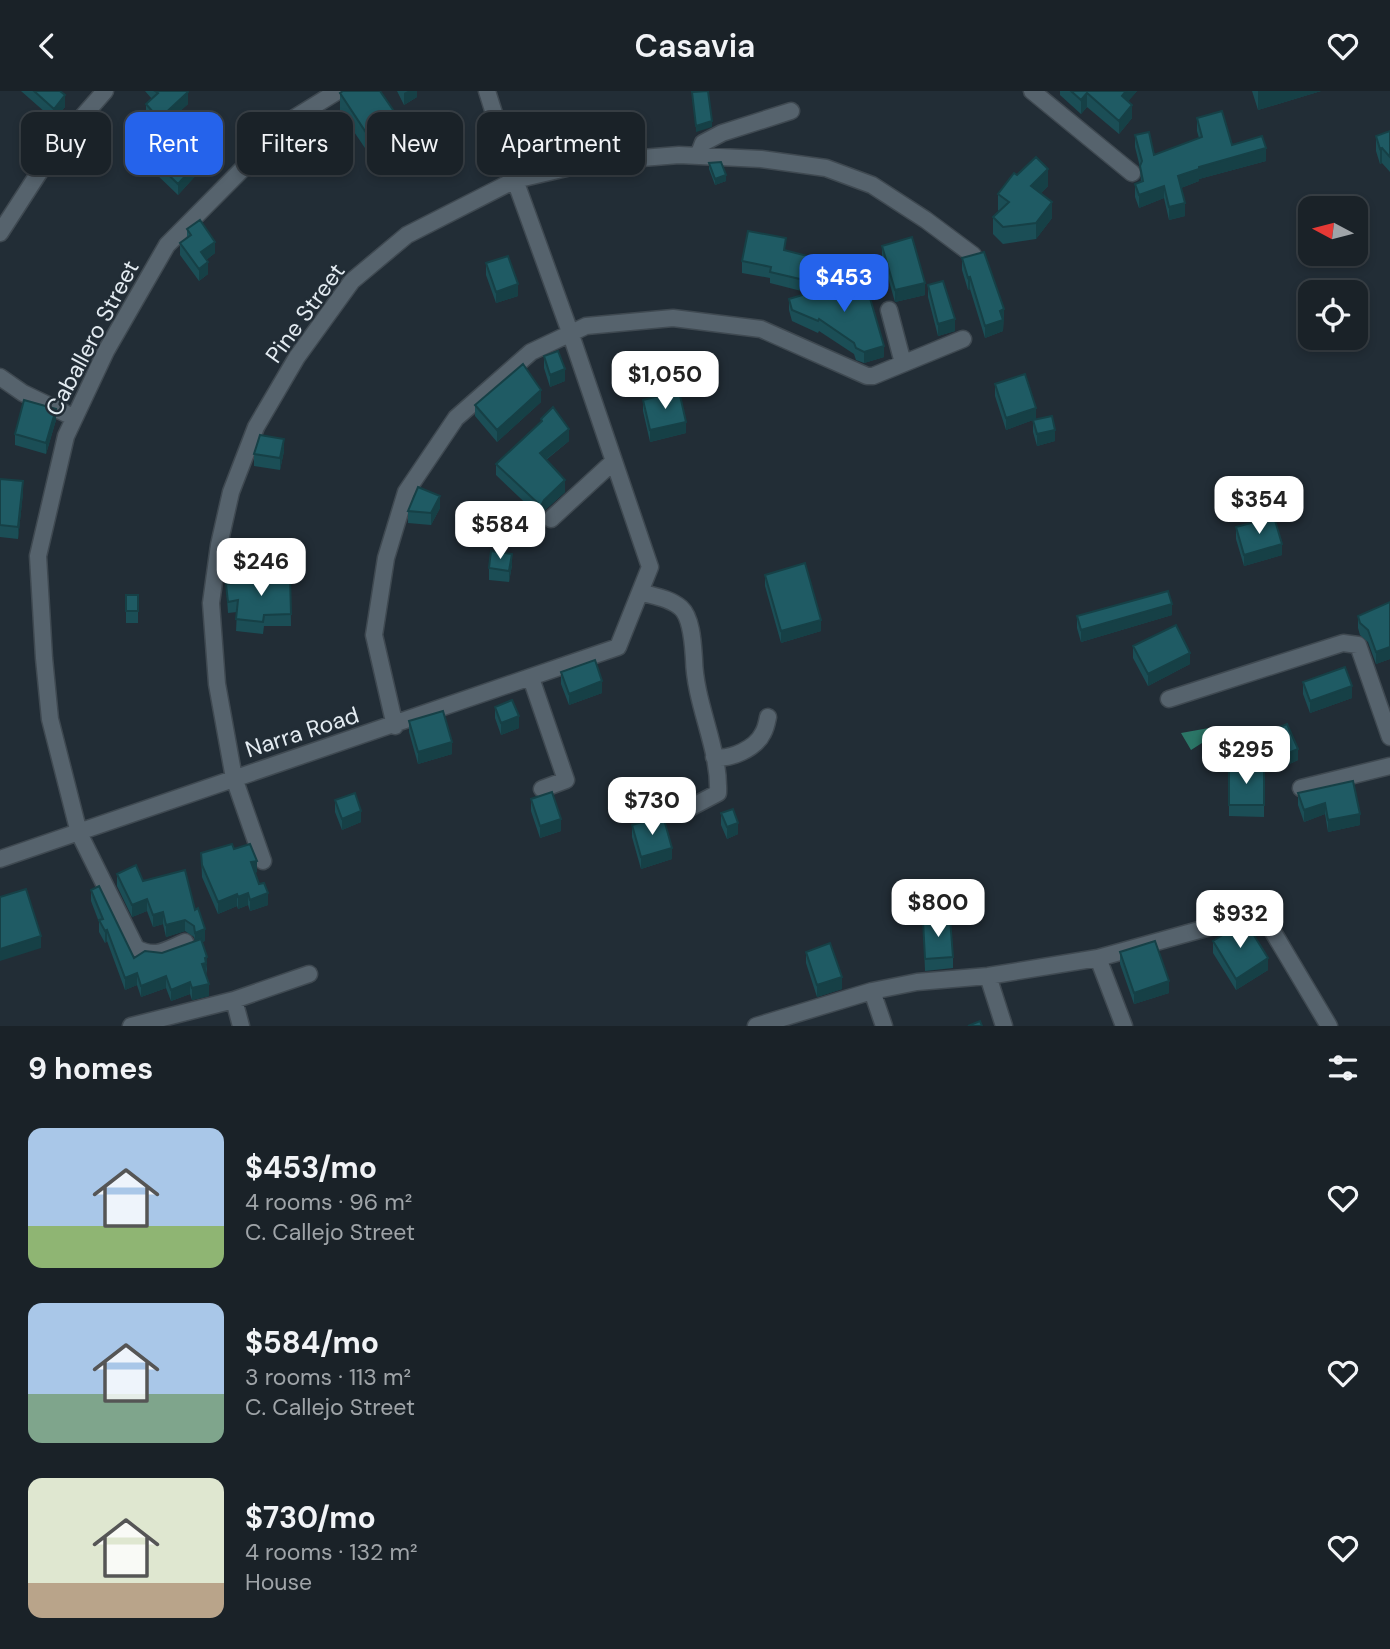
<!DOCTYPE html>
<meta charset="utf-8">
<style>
body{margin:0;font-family:"DM Sans",sans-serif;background:#232a30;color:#f1f3f6;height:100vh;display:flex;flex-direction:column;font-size:26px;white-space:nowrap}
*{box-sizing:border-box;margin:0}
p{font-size:23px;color:#9fa4a8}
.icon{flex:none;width:38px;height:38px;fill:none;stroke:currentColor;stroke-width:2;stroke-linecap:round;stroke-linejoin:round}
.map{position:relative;height:935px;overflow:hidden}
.details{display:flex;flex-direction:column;background:#1a2228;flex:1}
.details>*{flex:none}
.banner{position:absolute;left:21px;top:21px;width:700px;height:63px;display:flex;gap:14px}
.needle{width:46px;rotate:277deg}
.fabs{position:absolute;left:1298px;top:105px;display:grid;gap:14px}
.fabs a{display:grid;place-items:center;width:70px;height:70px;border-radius:14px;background:#1a2228;box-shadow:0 4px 10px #0003,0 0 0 2px #383f45;font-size:35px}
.price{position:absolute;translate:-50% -60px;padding:0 16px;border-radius:14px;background:#fff;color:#222;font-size:23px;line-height:46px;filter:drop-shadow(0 2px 4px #0008)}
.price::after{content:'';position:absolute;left:50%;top:42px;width:21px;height:16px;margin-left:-10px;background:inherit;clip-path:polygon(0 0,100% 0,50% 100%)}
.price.selected{background:#2563eb;color:#fff}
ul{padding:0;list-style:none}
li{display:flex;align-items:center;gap:21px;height:175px;padding:0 28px}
li span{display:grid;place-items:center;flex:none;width:196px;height:140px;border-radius:14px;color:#555}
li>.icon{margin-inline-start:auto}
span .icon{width:84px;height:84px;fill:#fffc;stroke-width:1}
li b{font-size:30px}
h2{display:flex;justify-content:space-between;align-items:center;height:84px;padding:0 28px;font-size:30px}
.chip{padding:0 24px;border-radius:14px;background:#1a2228;box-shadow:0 4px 10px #0003,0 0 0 2px #383f45;font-size:24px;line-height:63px}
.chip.selected{background:#2563eb;color:#fff}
header{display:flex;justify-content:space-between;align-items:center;height:91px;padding:0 28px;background:#1a2228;font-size:32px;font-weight:600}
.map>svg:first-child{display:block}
</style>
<header><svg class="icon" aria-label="back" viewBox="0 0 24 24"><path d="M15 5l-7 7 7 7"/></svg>Casavia<svg class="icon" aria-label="heart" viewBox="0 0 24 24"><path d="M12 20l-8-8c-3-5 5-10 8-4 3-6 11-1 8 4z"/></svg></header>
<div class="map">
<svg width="1390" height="935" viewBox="0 0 1390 935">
<rect width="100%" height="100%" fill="#222d36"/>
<!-- water -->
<path fill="#2b7667" d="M1209,637L1216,643L1212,652H1202L1191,659L1181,642Z"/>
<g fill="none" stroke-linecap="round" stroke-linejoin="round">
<defs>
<path id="minor" d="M1032,0L1132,82
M698,65L703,52L722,42L791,20
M0,142L55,57L105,0
M889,219L903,272
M0,286L23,302L73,326
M551,428L614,370
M640,501C653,505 670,507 681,517C692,527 693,554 694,568C695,614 720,657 718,702L680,722
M531,587L566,689L542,698
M1169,608L1343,552L1358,554L1390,646
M395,635L374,544L386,467L406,401L456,327L531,261L586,235L673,227L761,238L867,285H873L963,248
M714,666C731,669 756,657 763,642C766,637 767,631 768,626
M1301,697L1390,675
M0,768L618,556L650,476L570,241L515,89L487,0
M263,770L234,687L217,593L211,512L219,454L231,401L256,336L297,266L352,190L407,144L515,89L592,71L679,64L761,68L826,77L872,94L926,129L973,164
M185,851C166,859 156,868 136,857L79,742L50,628L44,567L38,465L66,345L106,260L167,154L291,29L338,0
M1098,867L1124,935
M988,885L1004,935
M872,900L884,935
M234,909L241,935
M131,935L234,909L309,883
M756,935L872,900L917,891L988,885L1098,867L1257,823L1266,829L1329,935"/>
</defs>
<!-- minor casing -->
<use href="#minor" stroke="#3f4951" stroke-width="19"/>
<!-- minor -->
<use href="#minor" stroke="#56636d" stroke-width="16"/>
</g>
<!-- wall -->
<path fill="#1b4e56" d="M21,0H60L65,16L54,29Z
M145,0H187L188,13L159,39L146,25V13L152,8Z
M397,0H417V6L404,14Z
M1060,0H1137L1128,10L1132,27L1119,43L1087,16L1081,23L1060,4Z
M1252,0H1321L1258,19Z
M340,2L400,47L371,66L340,20Z
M1197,27L1232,54L1266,70L1199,88V90L1181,97L1185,125L1169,129L1164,107L1139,117L1135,106V93L1141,91L1140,76L1135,56V44L1154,64L1199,47L1197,40Z
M1390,40V81L1382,72L1380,73L1376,60V45Z
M153,69L198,82L178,104L153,80Z
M709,72L726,90L715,94L709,78Z
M1017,84L1048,95L1041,102L1052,127L1036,148L1003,153L993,143V126L999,120L998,119V103Z
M187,138L215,162L206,169L208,183L199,190L180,164V152L187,147Z
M882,155L925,204L895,211L882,166Z
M786,159L823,180L817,204L816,203V205L884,266L864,272L856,269L854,263L819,240L818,242L792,230L789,219V208L809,202L770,192V187L742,182V170Z
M962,167L1004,218L1003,240L985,247L970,198L968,199L962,179Z
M486,172L518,205L496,212L486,184Z
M928,194L955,240L938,245L928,206Z
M544,265L565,290L550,296L544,277Z
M995,293L1036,328L1055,350L1037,355L1033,341V329L1006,339L995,305Z
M643,309L686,342L650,351L643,320Z
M541,311L497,351L475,325V314Z
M541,328L569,350L546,369L565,401L544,420L541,427L496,384V373L541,331Z
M56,329L46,363L15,354V343Z
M284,360L280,379L254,375V363Z
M0,388L23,402L18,448L0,446Z
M440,417L431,434L408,432V420Z
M456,430L471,431L469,444L456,442Z
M1236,436L1282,464L1244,475L1236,448Z
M512,474L509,491L489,489V477Z
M765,484L821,540L781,552L765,495Z
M290,486L291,535H264L263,543L236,540L237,521L228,522L226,493Z
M126,504H138V532H126Z
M1390,511V568L1376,573L1368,551L1360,544L1358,537V525Z
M1172,524L1081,551L1077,537V525Z
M1133,555L1190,573L1148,595L1133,567Z
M561,581L602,602L569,614L561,593Z
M1303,591L1352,607L1310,622L1303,603Z
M495,616L519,637L501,644L495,627Z
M409,630L452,663L418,673L409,641Z
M1265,642L1298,669L1277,679L1265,654Z
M1229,676H1264V726L1229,725Z
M1353,690L1360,734L1328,741L1325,723L1304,731L1298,714V702Z
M531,708L561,740L540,747L531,720Z
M335,709L361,731L342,739L335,721Z
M721,722L738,743L727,748L721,734Z
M632,734L672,768L641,778L632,746Z
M234,758L257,781L255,782L259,793L268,814L250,820L248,814L238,818L237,815L218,823L202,786L201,762Z
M117,783L143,790L195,819L205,850L202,851L207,878L206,884L209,905L192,909L190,903L171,910L166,897L141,906L137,894L125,899L107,850L105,852L99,841V831L91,810V799L134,867L162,862L195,850L194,846L185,840L166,846L163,833L153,836L147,820L132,826L117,795Z
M923,829L953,866V877L925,880Z
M1213,850L1268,879L1236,899L1213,862Z
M806,861L842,898L817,906L806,872Z
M1120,861L1169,902L1134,913L1120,873Z"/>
<!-- shaded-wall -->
<path fill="#164046" d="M408,0H417V6L404,14V2Z
M1126,0H1137L1122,18V5Z
M1258,0H1321L1258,19Z
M188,1V13L159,39V28Z
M1087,2V16L1081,23V9Z
M65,4V16L54,29V18Z
M1132,14V27L1119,43V30Z
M400,29V47L371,66V49Z
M712,30V36L696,41V35Z
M1266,57V70L1199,88V90L1178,98V85L1199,76Z
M1382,57V72L1380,73V58Z
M198,71V82L178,104V93Z
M1048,78V95L1031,112V95Z
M726,84V90L715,94V88Z
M1164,95V107L1139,117V104Z
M1052,111V127L1036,148V132Z
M1185,112V125L1169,129V116Z
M215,151V162L201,173V161Z
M823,169V180L817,204V192Z
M208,171V183L199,190V178Z
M970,186V198L968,199V187Z
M925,192V204L895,211V199Z
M518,193V205L496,212V201Z
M1004,218L1003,240L985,247V235L1000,220Z
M955,228V240L938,245V233Z
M884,255V266L864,272V261Z
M565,278V290L550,296V284Z
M541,299V311L497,351V339Z
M1036,317V328L1006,339V327Z
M56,318V329L46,363V352Z
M686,331V342L650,351V339Z
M569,338V350L540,373V362Z
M1055,339V350L1037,355V343Z
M284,348V360L280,379V367Z
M565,389V401L544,420L541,427V415L544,409Z
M23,390V402L18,448V436Z
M440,405V417L431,434V422Z
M471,420V431L469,444V432Z
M1282,453V464L1244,475V464Z
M512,463V474L509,491V480Z
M1172,513V524L1081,551V539Z
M821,529V540L781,552V540Z
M1390,556V568L1376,573V561Z
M1190,562V573L1148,595V583Z
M602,590V602L569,614V603Z
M1352,595V607L1310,622V610Z
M519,625V637L501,644V632Z
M452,651V663L418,673V661Z
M1298,658V669L1277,679V667Z
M1325,712V723L1304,731V719Z
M361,720V731L342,739V728Z
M1360,723V734L1328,741V729Z
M561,728V740L540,747V735Z
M738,732V743L727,748V736Z
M672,757V768L641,778V766Z
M257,770V781L251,783V771Z
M248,802V814L238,818V806Z
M268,802V814L250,820V809Z
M237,803V815L218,823V811Z
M147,808V820L132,826V814Z
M163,821V833L153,836V824Z
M185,829V840L166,846V834Z
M205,838V850L195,853V842Z
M107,839V850L105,852V840Z
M41,845V857L0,870V858Z
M207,866L206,884L202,873L205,867Z
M1268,867V879L1236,899V888Z
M137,882V894L125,899V887Z
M166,885V897L141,906V895Z
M842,886V898L817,906V894Z
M1169,890V902L1134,913V902Z
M190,891V903L171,910V899Z
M209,893V905L192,909V897Z"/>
<!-- building -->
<path fill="#1f5b64" stroke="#164046" stroke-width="2" d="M34,0H60L65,4L54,18Z
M155,0H187L188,1L159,28L146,13L158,2Z
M343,0H380L400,29L371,49L340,2Z
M708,0L712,30L696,35L692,1Z
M1071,0H1126L1122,5L1132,14L1119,30L1087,2L1081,9Z
M1222,20L1232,54L1262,45L1266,57L1199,76V78L1178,85L1185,112L1169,116L1164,95L1139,104L1135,93L1143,90L1140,75L1142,70L1135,44L1149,41L1154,64L1202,46L1197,27Z
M1390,40V66L1382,57L1380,58L1376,45Z
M173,47L198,71L178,93L153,69Z
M1036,66L1048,78L1031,95L1052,111L1036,132L1003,136L993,126L1009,111L998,103L1014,82L1017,84Z
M721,71L726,84L715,88L709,72Z
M200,129L215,151L201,161L208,171L199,178L180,152L191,144L187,138Z
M748,140L786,147L784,159L823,169L817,192L770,181L771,176L742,170Z
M912,146L925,192L895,199L882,155Z
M984,161L1004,218L1000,220L1003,229L985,235L970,186L968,187L962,167Z
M508,165L518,193L496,201L486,172Z
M865,190L884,255L864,261L856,257L854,252L819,228L818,230L792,219L789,208L816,200L814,205Z
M943,190L955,228L938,233L928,194Z
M558,260L565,278L550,284L544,265Z
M523,273L541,299L497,339L475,314Z
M1025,283L1036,317L1006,327L995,293Z
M679,300L686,331L650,339L643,309Z
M24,309L56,318L46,352L15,343Z
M553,316L569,338L540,362L565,389L544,409L541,415L496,373L542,330L541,328Z
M1052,325L1055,339L1037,343L1033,329Z
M260,344L284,348L280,367L254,363Z
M0,388L23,390L18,436L0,434Z
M418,396L440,405L431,422L408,420Z
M458,418L471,420L469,432L456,430Z
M1274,426L1282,453L1244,464L1236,436Z
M491,460L512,463L509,480L489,477Z
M805,472L821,529L781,540L765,484Z
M290,486L291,523L264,524L263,531L236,528L238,509L228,511L226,493Z
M1168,500L1172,513L1081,539L1077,525Z
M126,504H138V520H126Z
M1390,511V556L1376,561L1368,539L1360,532L1358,525Z
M1176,534L1190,562L1148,583L1133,555Z
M595,569L602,590L569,603L561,581Z
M1345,576L1352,595L1310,610L1303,591Z
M512,609L519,625L501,632L495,616Z
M443,620L452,651L418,661L409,630Z
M1287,633L1298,658L1277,667L1265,642Z
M1229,676H1264V714H1229Z
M1353,690L1360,723L1328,729L1325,712L1304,719L1298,702Z
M552,701L561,728L540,735L531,708Z
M355,702L361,720L342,728L335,709Z
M733,718L738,732L727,736L721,722Z
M663,725L672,757L641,766L632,734Z
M232,753L234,758L250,753L257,770L251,771L259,793L264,792L268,802L250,809L248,802L238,806L237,803L218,811L202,774L201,762Z
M136,774L143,790L185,779L195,819L198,817L205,838L195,842L194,835L185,829L166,834L163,821L153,824L147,808L132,814L117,783Z
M99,795L134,867L145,860L162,862L201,848L207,866L205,867L206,872L202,873L209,893L192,897L190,891L171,899L166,885L141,895L137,882L125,887L107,839L105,840L99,829L103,828L91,799Z
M26,798L41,845L0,858V806Z
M950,827L953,866L925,868L923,829Z
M1245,830L1268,867L1236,888L1213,850Z
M1155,850L1169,890L1134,902L1120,861Z
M830,852L842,886L817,894L806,861Z
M980,930L982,935H968Z"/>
<g text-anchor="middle" stroke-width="5" stroke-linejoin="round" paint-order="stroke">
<!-- street labels -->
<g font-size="23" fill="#e3ebf1" stroke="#222d36">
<text transform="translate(305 222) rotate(-54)" y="8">Pine Street</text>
<text transform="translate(92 247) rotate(-62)" y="8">Caballero Street</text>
<text transform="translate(302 641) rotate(-18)" y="8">Narra Road</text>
</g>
</g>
</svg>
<div class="fabs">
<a><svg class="needle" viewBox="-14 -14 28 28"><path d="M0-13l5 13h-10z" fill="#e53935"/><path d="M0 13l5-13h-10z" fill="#9fa4a8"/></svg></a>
<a><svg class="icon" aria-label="locate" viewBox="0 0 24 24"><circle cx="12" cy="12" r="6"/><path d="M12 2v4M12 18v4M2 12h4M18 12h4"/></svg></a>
</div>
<b class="price selected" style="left:844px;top:223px">$453</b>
<b class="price" style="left:665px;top:320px">$1,050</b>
<b class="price" style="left:1259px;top:445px">$354</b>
<b class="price" style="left:500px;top:470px">$584</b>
<b class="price" style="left:261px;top:507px">$246</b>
<b class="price" style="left:1246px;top:695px">$295</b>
<b class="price" style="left:652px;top:746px">$730</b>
<b class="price" style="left:938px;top:848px">$800</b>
<b class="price" style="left:1240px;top:859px">$932</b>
<div class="banner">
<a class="chip">Buy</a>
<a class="chip selected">Rent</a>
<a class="chip">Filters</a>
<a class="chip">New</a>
<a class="chip">Apartment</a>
</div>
</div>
<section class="details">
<h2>9 homes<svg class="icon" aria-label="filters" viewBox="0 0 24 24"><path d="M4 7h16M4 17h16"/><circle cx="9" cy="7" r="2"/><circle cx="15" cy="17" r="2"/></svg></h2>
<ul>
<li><span style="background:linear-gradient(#a9c7e8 70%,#8fb573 0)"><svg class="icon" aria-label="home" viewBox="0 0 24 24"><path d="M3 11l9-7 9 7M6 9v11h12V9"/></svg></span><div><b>$453/mo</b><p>4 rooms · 96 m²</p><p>C. Callejo Street</p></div><svg class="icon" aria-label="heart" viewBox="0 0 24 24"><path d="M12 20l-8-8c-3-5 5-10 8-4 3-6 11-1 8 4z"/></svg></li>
<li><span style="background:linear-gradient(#a9c7e8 65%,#7fa58c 0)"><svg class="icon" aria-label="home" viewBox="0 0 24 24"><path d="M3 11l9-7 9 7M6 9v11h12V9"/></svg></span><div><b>$584/mo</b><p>3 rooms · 113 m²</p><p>C. Callejo Street</p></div><svg class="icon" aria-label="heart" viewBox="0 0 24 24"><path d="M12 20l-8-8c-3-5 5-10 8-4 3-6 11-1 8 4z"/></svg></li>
<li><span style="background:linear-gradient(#dfe7d0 75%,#b9a48a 0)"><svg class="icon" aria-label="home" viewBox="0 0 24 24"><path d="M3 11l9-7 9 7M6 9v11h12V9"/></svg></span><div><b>$730/mo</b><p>4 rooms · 132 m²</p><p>House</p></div><svg class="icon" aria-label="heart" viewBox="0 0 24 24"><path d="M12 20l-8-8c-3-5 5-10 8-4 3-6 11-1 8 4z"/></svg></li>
</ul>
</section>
